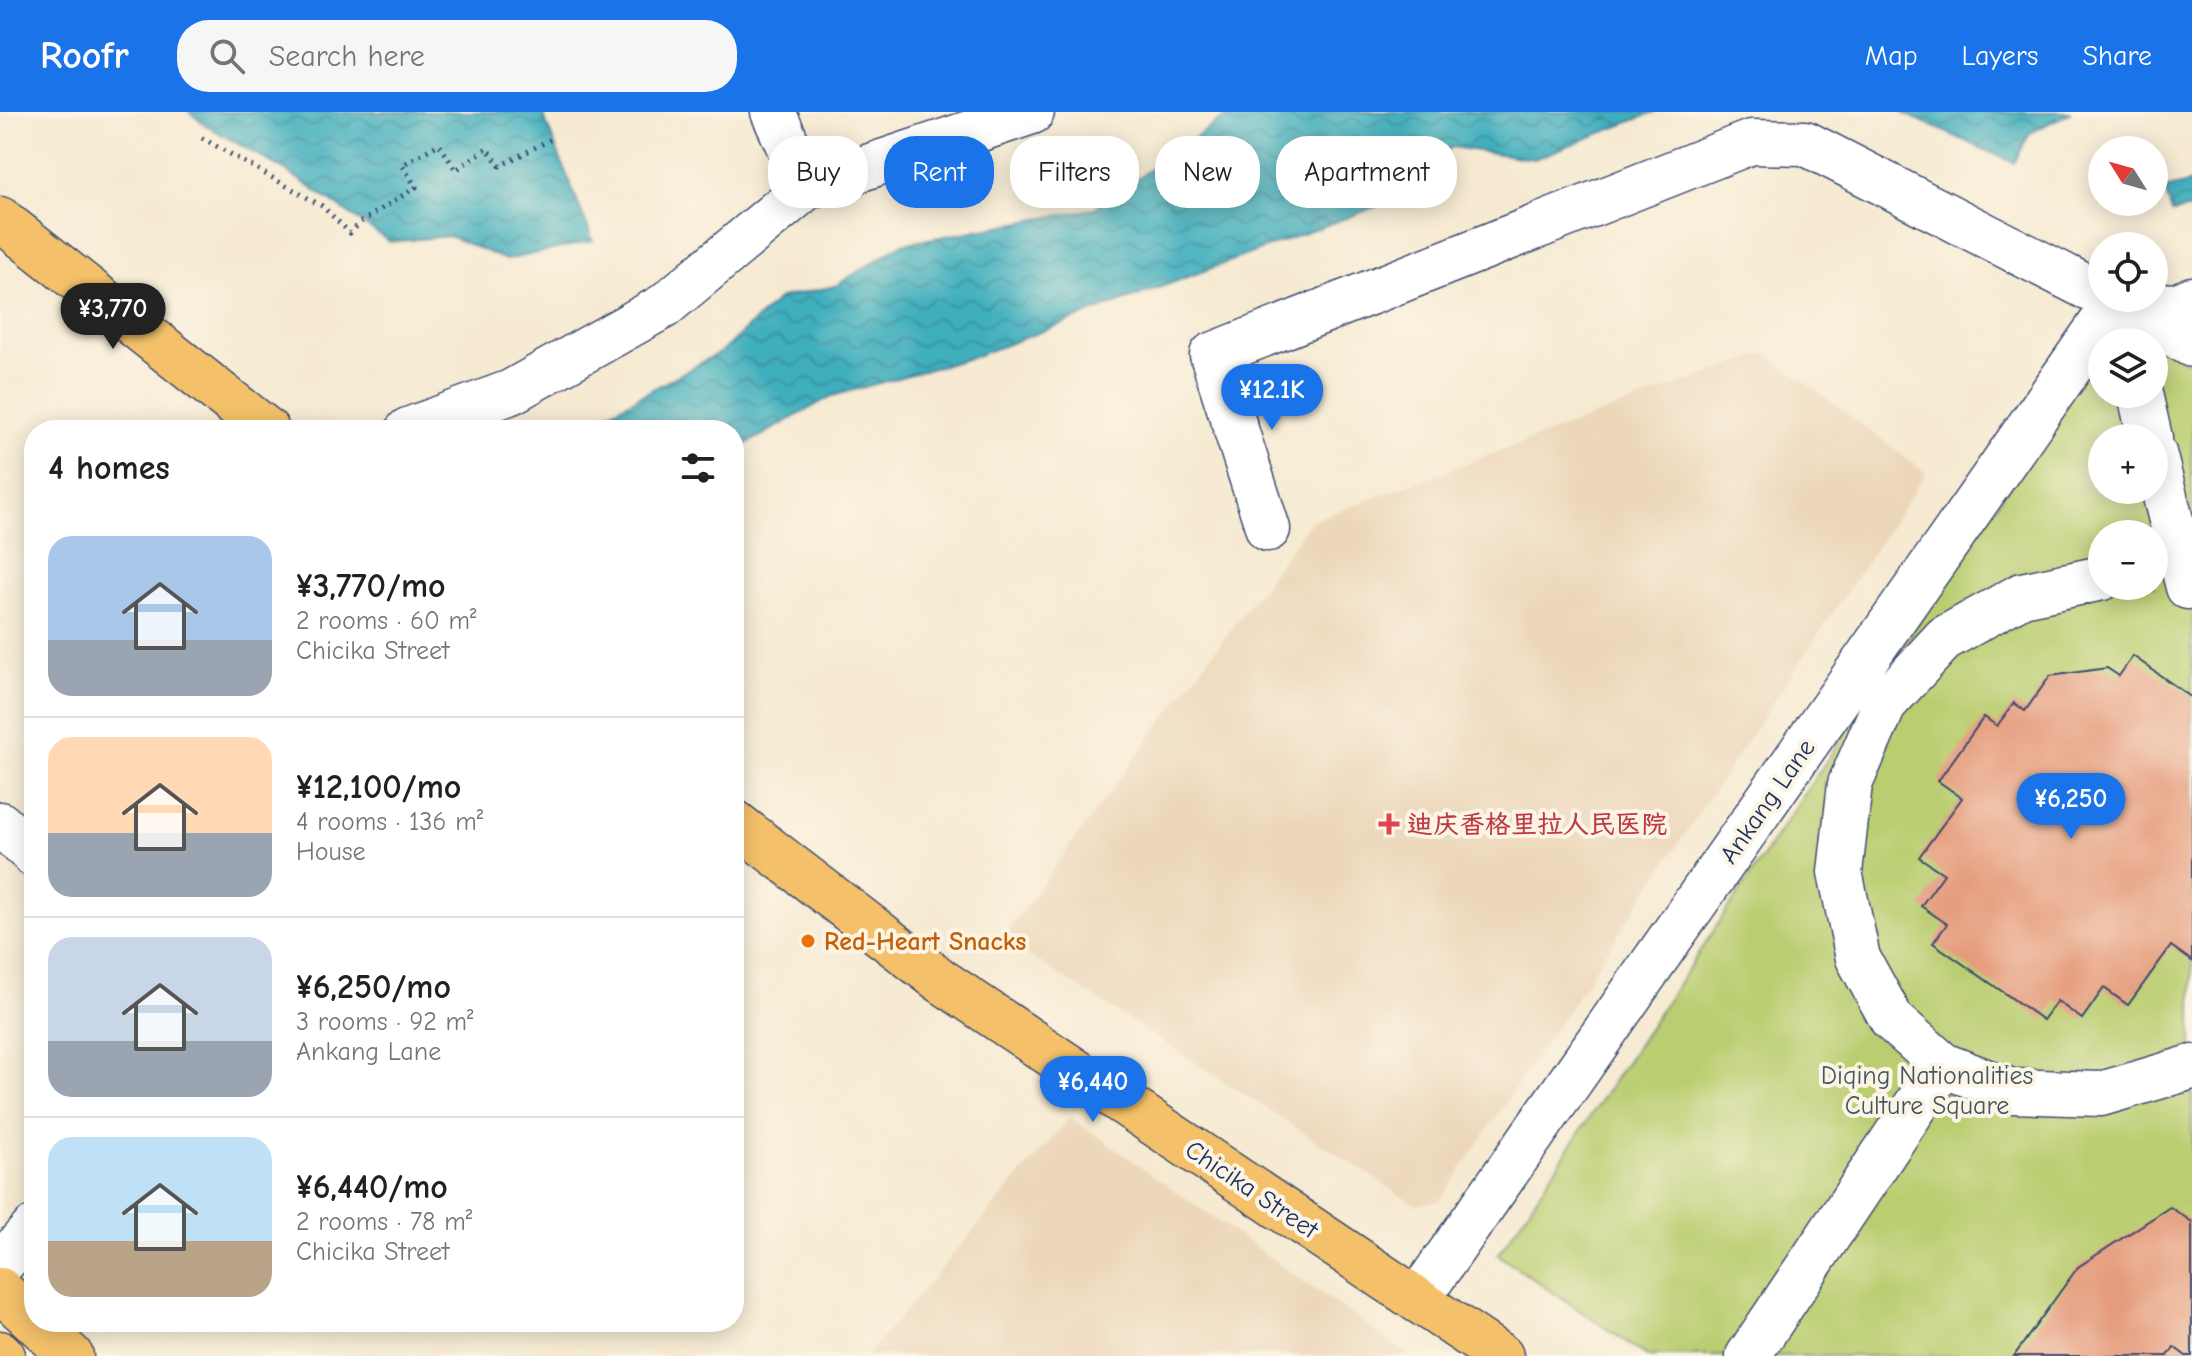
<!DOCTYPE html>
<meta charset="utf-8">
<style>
body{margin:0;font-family:"Comic Neue","LXGW WenKai TC",sans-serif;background:#f6f6f6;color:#202124;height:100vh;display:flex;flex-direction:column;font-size:30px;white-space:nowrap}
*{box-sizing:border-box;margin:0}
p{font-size:26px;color:#757577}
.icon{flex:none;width:44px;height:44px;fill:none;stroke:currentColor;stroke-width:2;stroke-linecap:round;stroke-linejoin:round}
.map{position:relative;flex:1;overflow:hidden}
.details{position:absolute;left:24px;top:308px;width:720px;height:912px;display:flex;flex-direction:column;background:#fff;border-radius:32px;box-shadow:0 4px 20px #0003}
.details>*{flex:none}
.top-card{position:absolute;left:768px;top:24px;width:760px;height:72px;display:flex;gap:16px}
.needle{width:52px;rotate:307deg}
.buttons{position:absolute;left:2088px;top:24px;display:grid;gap:16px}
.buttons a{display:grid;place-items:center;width:80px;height:80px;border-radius:50%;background:#fff;box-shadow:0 4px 20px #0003;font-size:40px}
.price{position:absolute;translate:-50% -68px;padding:0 18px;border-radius:28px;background:#1a73e8;color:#fff;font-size:26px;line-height:52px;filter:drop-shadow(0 2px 4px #0008)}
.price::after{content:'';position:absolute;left:50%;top:48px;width:24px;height:18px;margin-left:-12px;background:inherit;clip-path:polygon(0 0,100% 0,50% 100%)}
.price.selected{background:#222;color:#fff}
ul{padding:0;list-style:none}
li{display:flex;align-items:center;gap:24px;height:200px;padding:0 24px}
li+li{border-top:2px solid #e0e0e0}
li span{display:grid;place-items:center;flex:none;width:224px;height:160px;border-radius:24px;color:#555}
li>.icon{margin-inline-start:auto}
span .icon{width:96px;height:96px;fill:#fffc;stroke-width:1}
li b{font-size:34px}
h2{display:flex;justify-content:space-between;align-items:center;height:96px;padding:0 24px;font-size:34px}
.chip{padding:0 28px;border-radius:32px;background:#fff;box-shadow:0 4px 20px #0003;font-size:28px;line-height:72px}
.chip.selected{background:#1a73e8;color:#fff}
header{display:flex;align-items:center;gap:48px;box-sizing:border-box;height:112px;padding:0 40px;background:#1a73e8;color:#fff}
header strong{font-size:38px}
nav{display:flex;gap:44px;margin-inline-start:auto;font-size:28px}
.search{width:560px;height:72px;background:#f6f6f6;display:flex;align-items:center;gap:20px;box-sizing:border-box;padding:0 28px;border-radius:32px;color:#757577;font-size:30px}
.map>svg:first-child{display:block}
</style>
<header>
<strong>Roofr</strong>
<div class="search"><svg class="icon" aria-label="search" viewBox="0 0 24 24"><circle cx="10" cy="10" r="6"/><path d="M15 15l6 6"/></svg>Search here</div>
<nav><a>Map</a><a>Layers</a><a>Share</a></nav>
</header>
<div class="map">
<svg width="2192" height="1244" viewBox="0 0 2192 1244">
<defs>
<pattern id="water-waves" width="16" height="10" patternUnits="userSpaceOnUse" patternTransform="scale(2)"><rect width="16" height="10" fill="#41afbd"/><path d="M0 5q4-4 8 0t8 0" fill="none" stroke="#368f9d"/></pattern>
</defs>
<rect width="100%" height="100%" fill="#fcf5e5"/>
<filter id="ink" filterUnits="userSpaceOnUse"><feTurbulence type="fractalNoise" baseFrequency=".0125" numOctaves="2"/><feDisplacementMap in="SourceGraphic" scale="16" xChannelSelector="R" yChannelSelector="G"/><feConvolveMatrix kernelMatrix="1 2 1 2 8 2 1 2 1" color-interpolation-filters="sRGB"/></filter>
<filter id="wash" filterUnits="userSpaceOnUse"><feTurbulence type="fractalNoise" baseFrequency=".006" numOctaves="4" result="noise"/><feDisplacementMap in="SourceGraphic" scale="32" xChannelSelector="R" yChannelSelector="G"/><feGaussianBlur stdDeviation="1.8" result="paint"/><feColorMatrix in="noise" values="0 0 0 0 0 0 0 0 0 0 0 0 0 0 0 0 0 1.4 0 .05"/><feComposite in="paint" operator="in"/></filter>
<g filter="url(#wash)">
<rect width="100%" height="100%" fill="#f6ead2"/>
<!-- built -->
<path fill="#ecd7ba" d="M1766,241L1926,361L1440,1089L1416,1093L1002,826L1311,409Z
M1070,1005L1410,1244H867Z"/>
<!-- park -->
<path fill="#bacd70" stroke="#6a7e67" stroke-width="2" fill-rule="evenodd" d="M2154,231L2192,252V1244H1647L1498,1143L2085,260L2102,252V282H2154ZM2102,326H2154V378H2102ZM2102,422H2154V474H2102Z"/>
<!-- water -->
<path fill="url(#water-waves)" stroke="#2e6f8e" stroke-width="2" d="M189,0H542L593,129L506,148L449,124L390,130L291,62L205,13Z
M1232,0H1655L1534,47L1451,35L1405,84L973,245L832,284L734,339V318H578L721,240L780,186L835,174L902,132L1093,97Z
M1901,0H2071L2030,21L2014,51Z
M2192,70V97L2172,101L2165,77Z"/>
<g id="blocks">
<!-- building -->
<path fill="#e59c7d" d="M2133,544L2192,586V849L2171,834L2128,893L2104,876L2082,907L2057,889L2043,908L1933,831L1947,812L1921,794L1944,762L1919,745L1962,686L1938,669L1984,605L1997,614L2014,591L2025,599L2050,564L2107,556L2119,564Z
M2170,1095L2192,1110V1244H2186L2174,1235L2168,1244H2014L2078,1155Z"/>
</g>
</g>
<g filter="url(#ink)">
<use href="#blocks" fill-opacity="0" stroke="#3c4b6f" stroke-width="2"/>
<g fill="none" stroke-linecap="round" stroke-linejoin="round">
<defs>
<path id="minor" d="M773,0L807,75
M2108,186L2192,233
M2123,191L2176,194L2192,187
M2140,282L2150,326
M408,318L511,280L664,194L807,75L1032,0
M2154,341L2188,475
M1268,417L1212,243L1751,30L1805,31L2102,183
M2102,466L2022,483L1945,526L1885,591L1850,672L1840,760L1858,846L1892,908L1943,953L2011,979L2101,982L2192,955
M0,712L34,743
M0,1153L34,1116
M1417,1188L2116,190
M1748,1244L1943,953"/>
<path id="major" d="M0,107L267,318
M734,710L940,868L1501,1244
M0,1178L34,1209
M35,1210L71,1244
M0,1241L3,1244"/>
</defs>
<!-- minor casing -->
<use href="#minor" stroke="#3c4b6f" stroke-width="47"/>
<!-- major casing -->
<use href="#major" stroke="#3c4b6f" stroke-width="47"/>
<!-- path -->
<path stroke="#3c4b6f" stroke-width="5" stroke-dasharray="2 6" stroke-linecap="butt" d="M202,26L322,94L350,121L361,110L416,75L402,53L439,32L456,58L487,36L500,54L553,26"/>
<!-- minor -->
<use href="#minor" stroke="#fff" stroke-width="44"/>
<!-- major -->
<use href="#major" stroke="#f4c16a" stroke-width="44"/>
</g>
</g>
<!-- markers -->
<path fill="#e0444e" stroke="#fcf5e5" stroke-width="3" d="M1385 700h8v8h8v8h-8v8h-8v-8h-8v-8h8z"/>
<circle fill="#e8710a" stroke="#fcf5e5" stroke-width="3" cx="808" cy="829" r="8"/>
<g text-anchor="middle" stroke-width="8" stroke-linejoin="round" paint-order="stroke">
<!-- street labels -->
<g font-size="26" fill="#1b2f5e" stroke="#fcf5e5">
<text transform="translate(1767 689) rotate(-55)" y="9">Ankang Lane</text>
<text transform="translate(1252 1077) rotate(34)" y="9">Chicika Street</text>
</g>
<!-- health labels -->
<g font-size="26" font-weight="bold" fill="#be3a42" stroke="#fcf5e5" text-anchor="start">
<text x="1407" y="721">迪庆香格里拉人民医院</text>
</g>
<!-- food labels -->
<g font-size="26" font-weight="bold" fill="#c56008" stroke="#fcf5e5" text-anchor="start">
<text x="824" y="838">Red-Heart Snacks</text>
</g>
<!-- park labels -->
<g font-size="26" fill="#435662" stroke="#fcf5e5">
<text x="1927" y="972">Diqing Nationalities<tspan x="1927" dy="30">Culture Square</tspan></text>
</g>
</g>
</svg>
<div class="buttons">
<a><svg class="needle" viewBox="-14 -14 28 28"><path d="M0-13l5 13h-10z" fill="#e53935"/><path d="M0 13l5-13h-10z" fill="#757577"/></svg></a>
<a><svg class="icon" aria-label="locate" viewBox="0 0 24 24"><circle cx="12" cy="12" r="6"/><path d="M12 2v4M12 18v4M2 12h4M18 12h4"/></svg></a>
<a><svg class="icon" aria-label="layers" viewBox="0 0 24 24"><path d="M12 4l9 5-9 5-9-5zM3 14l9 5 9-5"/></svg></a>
<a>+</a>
<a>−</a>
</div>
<b class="price selected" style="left:113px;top:239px">¥3,770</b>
<b class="price" style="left:1272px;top:320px">¥12.1K</b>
<b class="price" style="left:2071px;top:729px">¥6,250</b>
<b class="price" style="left:1093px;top:1012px">¥6,440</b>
<div class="top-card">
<a class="chip">Buy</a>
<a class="chip selected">Rent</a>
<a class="chip">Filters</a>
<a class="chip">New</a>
<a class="chip">Apartment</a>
</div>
<section class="details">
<h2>4 homes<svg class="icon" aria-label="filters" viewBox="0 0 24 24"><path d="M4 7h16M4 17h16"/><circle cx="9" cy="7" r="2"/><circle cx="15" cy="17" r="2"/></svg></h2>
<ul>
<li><span style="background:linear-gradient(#a9c7e8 65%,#9aa5b1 0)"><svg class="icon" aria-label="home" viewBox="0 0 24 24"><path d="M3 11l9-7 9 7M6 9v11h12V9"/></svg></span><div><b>¥3,770/mo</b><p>2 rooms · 60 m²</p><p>Chicika Street</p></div></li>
<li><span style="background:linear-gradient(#ffd9b3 60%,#9aa5b1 0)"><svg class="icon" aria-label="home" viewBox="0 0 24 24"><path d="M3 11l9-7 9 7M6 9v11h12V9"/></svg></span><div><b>¥12,100/mo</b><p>4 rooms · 136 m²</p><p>House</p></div></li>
<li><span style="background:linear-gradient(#c9d6e8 65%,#9aa5b1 0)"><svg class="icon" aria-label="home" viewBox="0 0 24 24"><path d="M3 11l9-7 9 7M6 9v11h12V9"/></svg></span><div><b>¥6,250/mo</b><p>3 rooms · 92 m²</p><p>Ankang Lane</p></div></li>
<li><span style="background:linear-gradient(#bfe0f5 65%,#b9a48a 0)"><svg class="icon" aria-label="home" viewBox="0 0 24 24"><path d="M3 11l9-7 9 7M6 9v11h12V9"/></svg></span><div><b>¥6,440/mo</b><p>2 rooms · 78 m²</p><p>Chicika Street</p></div></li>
</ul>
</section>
</div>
